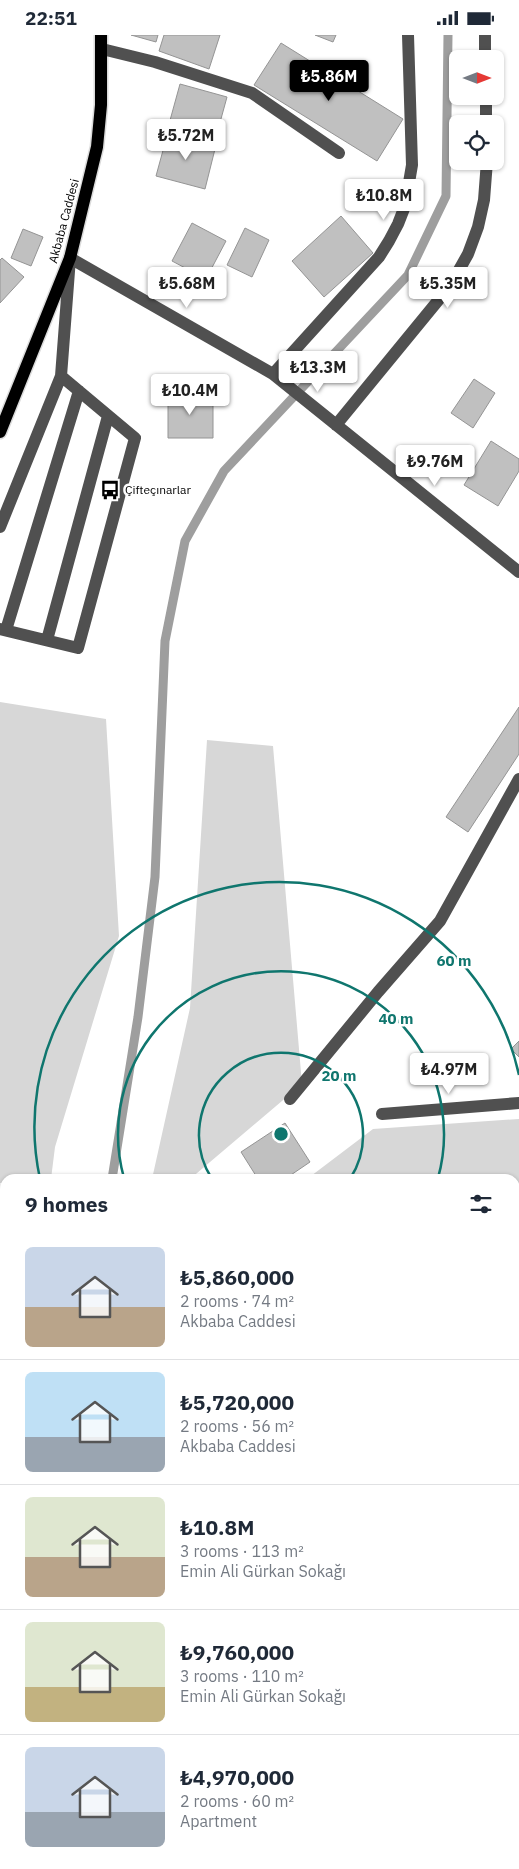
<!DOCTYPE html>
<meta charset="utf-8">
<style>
body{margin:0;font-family:"IBM Plex Sans",sans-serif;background:#f6f6f7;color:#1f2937;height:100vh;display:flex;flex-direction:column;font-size:19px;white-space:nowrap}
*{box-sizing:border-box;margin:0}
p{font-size:16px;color:#747a83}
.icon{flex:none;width:28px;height:28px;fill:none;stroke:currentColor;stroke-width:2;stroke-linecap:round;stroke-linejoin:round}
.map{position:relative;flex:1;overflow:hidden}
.panel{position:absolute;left:0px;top:1139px;width:520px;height:696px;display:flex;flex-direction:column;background:#fff;border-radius:15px 15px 0 0;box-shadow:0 1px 4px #0004}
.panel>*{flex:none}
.needle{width:32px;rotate:90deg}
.buttons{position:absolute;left:449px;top:15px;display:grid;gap:10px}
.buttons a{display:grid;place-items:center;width:55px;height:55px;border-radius:8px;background:#fff;box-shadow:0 1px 4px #0004;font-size:25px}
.price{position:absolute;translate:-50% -42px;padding:0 11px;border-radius:5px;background:#fff;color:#222;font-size:16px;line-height:32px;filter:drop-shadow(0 1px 2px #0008)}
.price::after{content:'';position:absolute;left:50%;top:30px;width:15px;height:11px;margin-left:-8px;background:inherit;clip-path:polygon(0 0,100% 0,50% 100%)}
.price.active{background:#000;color:#fff}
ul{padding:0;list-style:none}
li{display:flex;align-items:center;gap:15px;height:125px;padding:0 25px}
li+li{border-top:1px solid #e0e1e3}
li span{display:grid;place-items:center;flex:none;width:140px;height:100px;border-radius:8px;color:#555}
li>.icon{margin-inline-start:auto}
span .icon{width:60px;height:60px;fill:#fffc;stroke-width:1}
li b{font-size:21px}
h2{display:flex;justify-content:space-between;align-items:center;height:60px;padding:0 25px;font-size:21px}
.status{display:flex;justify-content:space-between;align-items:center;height:35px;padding:0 25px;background:#fff;direction:ltr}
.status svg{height:14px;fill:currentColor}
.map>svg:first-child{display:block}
</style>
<div class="status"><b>22:51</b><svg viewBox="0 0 49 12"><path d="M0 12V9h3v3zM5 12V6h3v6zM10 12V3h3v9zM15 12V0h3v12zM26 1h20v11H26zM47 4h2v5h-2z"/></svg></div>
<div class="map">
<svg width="519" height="1834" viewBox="0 0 519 1834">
<rect width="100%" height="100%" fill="#fff"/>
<!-- green -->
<path fill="#d7d7d7" d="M0,667L106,684L119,901L55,1112L51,1144H5V1148H0Z
M207,705L273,711L302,1049L190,1144H152L190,973Z
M519,1084V1834H0V1705L5,1694V1830H515V1144H307L373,1094Z"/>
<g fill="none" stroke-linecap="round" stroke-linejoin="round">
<!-- stream -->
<path stroke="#9e9e9e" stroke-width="9" d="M112,1144L138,982L155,842L165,606L185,506L224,436L408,240L446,161L448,0
M0,1588L5,1577"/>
</g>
<!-- building -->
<path fill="#c0c0c0" stroke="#949494" d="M131,0H158L156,7Z
M164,0H220L209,34L159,16Z
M315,0H336L333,7Z
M281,8L403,84L377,126L254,50Z
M180,49L227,62L216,102L169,89Z
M168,97L216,110L205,154L156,141Z
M341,181L373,218L324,262L292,226Z
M192,188L226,206L206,244L172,226Z
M245,193L269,205L252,242L227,230Z
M23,194L43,202L31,231L11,223Z
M2,223L24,242L0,268V225Z
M474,344L495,358L473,393L451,378Z
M168,359H213V403H168Z
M491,406L519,424V436L498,471L464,450Z
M519,672V719L468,797L446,782Z
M519,1006V1022L511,1014Z
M285,1088L310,1127L285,1144H258L241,1117Z"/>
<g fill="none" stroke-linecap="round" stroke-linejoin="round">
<defs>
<path id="major" d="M0,397L70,223L97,112L101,70V0"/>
</defs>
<!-- major casing -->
<use href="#major" stroke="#dbdbdb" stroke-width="15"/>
<!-- minor -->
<path stroke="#505050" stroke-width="12" d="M485,0V24
M102,14L155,27L252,58L339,118
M486,61V89
M273,339L379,222L389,206L398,189L405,171L412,130L408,0
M336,390L450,251L468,219L478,192L484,165L487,126
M0,492L61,341L70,223L273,339L519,537
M0,594L78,613L135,403L61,341
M6,595L79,356
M47,605L108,381
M290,1064L378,957L440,886L519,744
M382,1079L519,1068"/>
<!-- major -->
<use href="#major" stroke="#000" stroke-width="12"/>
</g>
<!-- distance rings -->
<g fill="none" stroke="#0f766e" stroke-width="2.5">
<path d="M212 1144A82 82 0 1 1 350 1144"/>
<path d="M124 1143A163 163 0 1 1 438 1143"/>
<path d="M519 1158A245 245 0 0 1 515 1171M40 1144A245 245 0 0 1 519 1040"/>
</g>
<!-- icons -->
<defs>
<symbol id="bus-bare" viewBox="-9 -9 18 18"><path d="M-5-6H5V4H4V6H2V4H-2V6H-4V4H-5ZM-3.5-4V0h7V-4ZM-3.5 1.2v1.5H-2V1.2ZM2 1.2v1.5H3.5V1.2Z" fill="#000" stroke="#fff" stroke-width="2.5" paint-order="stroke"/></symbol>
</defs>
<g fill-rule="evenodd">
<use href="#bus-bare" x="96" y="441" width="28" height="28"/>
</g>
<g text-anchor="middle" stroke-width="5" stroke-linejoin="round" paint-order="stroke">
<!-- street labels -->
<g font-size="12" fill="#000" stroke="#fff">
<text transform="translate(64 186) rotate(-75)" y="4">Akbaba Caddesi</text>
</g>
<!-- poi labels -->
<g font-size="12" fill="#000" stroke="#fff" text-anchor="start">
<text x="125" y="459">Çifteçınarlar</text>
</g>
</g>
<circle cx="281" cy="1099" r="8" fill="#0f766e" stroke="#fff" stroke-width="2.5"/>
<g font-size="15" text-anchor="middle" font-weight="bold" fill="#0f766e" stroke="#fff" stroke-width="5" stroke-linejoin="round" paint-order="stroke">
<text x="454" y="931">60 m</text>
<text x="396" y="989">40 m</text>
<text x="339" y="1046">20 m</text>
</g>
</svg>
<div class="buttons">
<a><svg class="needle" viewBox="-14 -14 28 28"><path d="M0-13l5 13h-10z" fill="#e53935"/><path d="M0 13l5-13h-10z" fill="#747a83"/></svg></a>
<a><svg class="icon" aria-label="locate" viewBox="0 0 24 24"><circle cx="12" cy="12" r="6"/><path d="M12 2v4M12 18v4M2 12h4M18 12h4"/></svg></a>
</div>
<b class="price active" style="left:329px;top:67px">₺5.86M</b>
<b class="price" style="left:186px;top:126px">₺5.72M</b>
<b class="price" style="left:384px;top:186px">₺10.8M</b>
<b class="price" style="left:187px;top:274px">₺5.68M</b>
<b class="price" style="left:448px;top:274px">₺5.35M</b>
<b class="price" style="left:318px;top:358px">₺13.3M</b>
<b class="price" style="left:190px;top:381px">₺10.4M</b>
<b class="price" style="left:435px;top:452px">₺9.76M</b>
<b class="price" style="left:449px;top:1060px">₺4.97M</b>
<section class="panel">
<h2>9 homes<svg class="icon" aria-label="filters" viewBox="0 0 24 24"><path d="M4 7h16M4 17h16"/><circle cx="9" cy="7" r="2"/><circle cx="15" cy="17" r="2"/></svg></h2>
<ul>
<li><span style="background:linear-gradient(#c9d6e8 60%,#b9a48a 0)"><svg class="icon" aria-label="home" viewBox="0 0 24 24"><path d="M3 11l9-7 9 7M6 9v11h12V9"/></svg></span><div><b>₺5,860,000</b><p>2 rooms · 74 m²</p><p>Akbaba Caddesi</p></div></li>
<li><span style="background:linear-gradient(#bfe0f5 65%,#9aa5b1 0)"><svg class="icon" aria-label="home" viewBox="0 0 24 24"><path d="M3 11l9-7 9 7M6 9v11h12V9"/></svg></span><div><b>₺5,720,000</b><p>2 rooms · 56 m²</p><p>Akbaba Caddesi</p></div></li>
<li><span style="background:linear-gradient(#dfe7d0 60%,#b9a48a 0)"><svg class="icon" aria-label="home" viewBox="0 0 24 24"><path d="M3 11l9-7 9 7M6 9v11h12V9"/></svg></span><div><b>₺10.8M</b><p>3 rooms · 113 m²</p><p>Emin Ali Gürkan Sokağı</p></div></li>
<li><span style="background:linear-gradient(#dfe7d0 65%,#c2b280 0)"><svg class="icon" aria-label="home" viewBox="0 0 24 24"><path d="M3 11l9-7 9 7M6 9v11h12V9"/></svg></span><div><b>₺9,760,000</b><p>3 rooms · 110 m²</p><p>Emin Ali Gürkan Sokağı</p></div></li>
<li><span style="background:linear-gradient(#c9d6e8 65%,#9aa5b1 0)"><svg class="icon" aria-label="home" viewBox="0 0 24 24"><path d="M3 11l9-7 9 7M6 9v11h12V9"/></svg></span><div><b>₺4,970,000</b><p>2 rooms · 60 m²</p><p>Apartment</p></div></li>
</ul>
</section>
</div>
